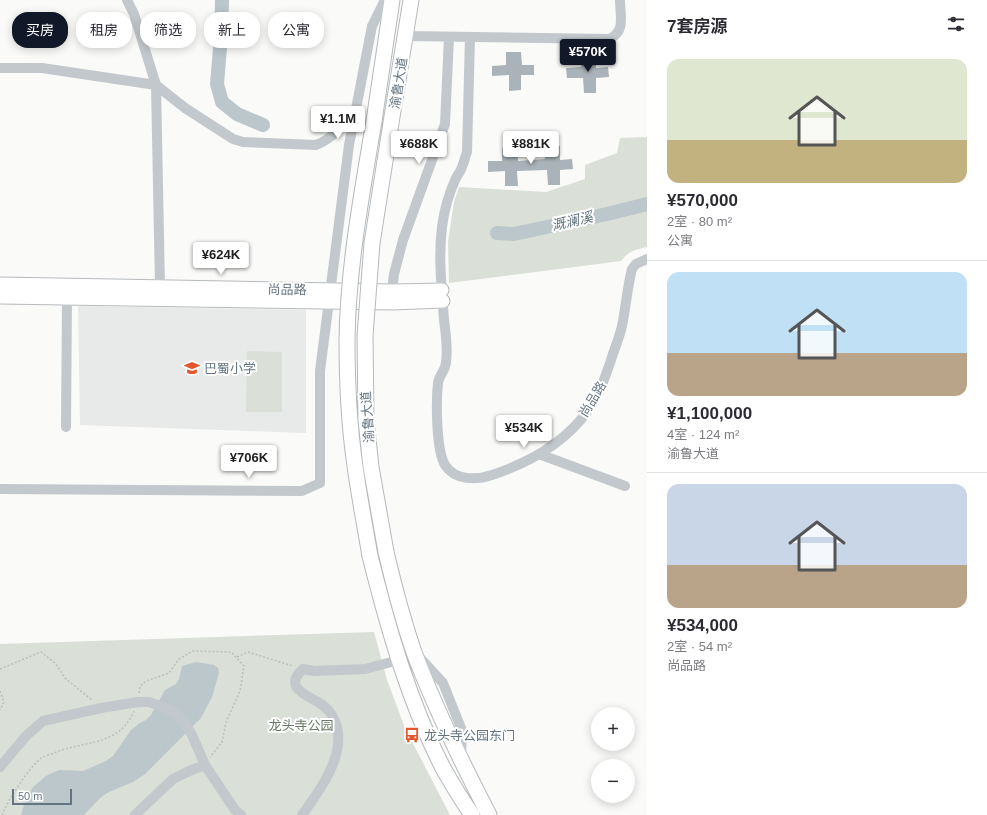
<!DOCTYPE html>
<html lang="zh">
<meta charset="utf-8">
<style>
body{margin:0;font-family:Helvetica,"Noto Sans SC",sans-serif;background:#f7f7f7;color:#2b2b33;height:100vh;display:flex;flex-direction:column;font-size:15px;white-space:nowrap}
*{box-sizing:border-box;margin:0}
p{font-size:13px;color:#7c7c81}
.icon{flex:none;width:22px;height:22px;fill:none;stroke:currentColor;stroke-width:2;stroke-linecap:round;stroke-linejoin:round}
.map{position:relative;flex:1;overflow:hidden}
.details{display:flex;flex-direction:column;background:#fff;width:340px}
.details>*{flex:none}
.guide{position:absolute;left:12px;top:12px;width:380px;height:36px;display:flex;gap:8px}
.tools{position:absolute;left:591px;top:707px;display:grid;gap:8px}
.tools a{display:grid;place-items:center;width:44px;height:44px;border-radius:50%;background:#fff;box-shadow:0 2px 10px #0003;font-size:20px}
.scale{position:absolute;left:12px;bottom:10px;width:60px;box-sizing:border-box;padding-left:4px;border:2px solid #657683;border-top:0;font-size:11px;line-height:14px;white-space:nowrap;color:#657683;-webkit-text-stroke:3px #fff;paint-order:stroke}
.price{position:absolute;translate:-50% -34px;padding:0 9px;border-radius:4px;background:#fff;color:#222;font-size:13px;line-height:26px;filter:drop-shadow(0 1px 2px #0008)}
.price::after{content:'';position:absolute;left:50%;top:24px;width:12px;height:9px;margin-left:-6px;background:inherit;clip-path:polygon(0 0,100% 0,50% 100%)}
.price.current{background:#111827;color:#fff}
ul{padding:0;list-style:none}
li{display:grid;align-content:center;gap:8px;height:212px;padding:0 20px}
li+li{border-top:1px solid #e1e1e2}
li span{display:grid;place-items:center;height:124px;border-radius:12px;color:#555}
li>.icon{margin-inline-start:auto}
span .icon{width:72px;height:72px;fill:#fffc;stroke-width:1}
li b{font-size:17px}
h2{display:flex;justify-content:space-between;align-items:center;height:48px;padding:0 20px;font-size:17px}
.tag{padding:0 14px;border-radius:16px;background:#fff;box-shadow:0 2px 10px #0003;font-size:14px;line-height:36px}
.tag.current{background:#111827;color:#fff}
main{display:flex;flex:1;min-height:0}
.map>svg:first-child{display:block}
</style>
<main>
<div class="map">
<svg width="647" height="815" viewBox="0 0 647 815">
<rect width="100%" height="100%" fill="#fafaf8"/>
<!-- built -->
<path fill="#e8e9e9" d="M78,306L306,310V433L80,425Z"/>
<!-- green -->
<path fill="#dadfd7" d="M647,137V247C634,250 629,251 621,261L449,283L448,242L454,202L459,187L546,192L585,179V165L617,153L620,138Z
M247,351L282,352V412H246Z
M374,632L387,680L405,728L450,815H0V644Z"/>
<!-- water -->
<path fill="#bbc7cb" d="M196,662L214,665L218,668L219,673L212,697L201,718L145,774L133,782L107,793L100,798L84,815H21L24,805L33,787L46,776L59,770L83,771L106,761L113,756L131,730L140,723L146,720L151,715L165,690L176,684L179,679L182,666Z"/>
<g fill="none" stroke-linecap="round" stroke-linejoin="round">
<!-- river -->
<path stroke="#bbc7cb" stroke-width="14" d="M222,0L221,36L217,84L222,102L237,114L263,125
M497,233L514,234L607,214L647,204"/>
</g>
<!-- building -->
<path fill="#aab3b9" d="M506,52H521L522,65H534V75H521V90L509,91V75L492,76V66L506,65Z
M580,54H596V68L608,67L609,77L596,78V93H584L583,78H567L566,68L581,67Z
M544,146H560V160L572,159L573,169L560,170V185H548L547,170L517,171L518,186H505V171L488,172V161H502V148L517,147L518,161L545,159Z"/>
<g fill="none" stroke-linecap="round" stroke-linejoin="round">
<defs>
<path id="major" d="M0,284L392,291L442,290
M0,297L393,303L443,301"/>
<path id="highway" d="M374,121L392,0
M391,123L411,0
M386,552C394,586 403,621 415,655C436,710 462,763 489,815
M370,556C388,628 409,702 443,768C452,784 462,800 472,815"/>
</defs>
<!-- major casing -->
<use href="#major" stroke="#b5babe" stroke-width="15"/>
<!-- highway casing -->
<use href="#highway" stroke="#b4b9bd" stroke-width="17"/>
<!-- path -->
<path stroke="#bbbfc2" stroke-width="1.5" stroke-dasharray="2 2" stroke-linecap="butt" d="M237,657L248,652L293,666
M0,669L41,652L55,663L66,679L92,700
M0,691L4,702L0,710
M139,693L140,686L146,681L169,673L179,659L193,651L231,652L244,666L240,691L226,722L222,742L210,757
M2,815C8,800 28,769 40,759C43,756 50,755 54,753C84,740 119,747 134,711"/>
<!-- minor -->
<path stroke="#c3c8cc" stroke-width="10" d="M127,0L134,14L156,85L160,287
M406,36L609,39C626,32 620,16 620,0
M470,37L467,152C465,157 464,162 462,167C461,171 458,174 456,178C449,193 444,211 442,227C438,258 442,290 444,320C446,334 448,348 446,362C446,370 439,375 438,383C436,401 436,450 445,465C455,481 477,480 492,475C528,463 564,443 587,412C599,396 606,375 612,357C615,347 620,336 622,326C626,307 627,288 632,269L636,264L647,259
M0,68H42L156,85L185,108L233,139L243,142L316,145C332,139 345,124 354,111
M392,291L394,274L403,240L445,124L449,37
M66,427L67,298
M539,454L625,486
M0,489L302,491L320,483V371L349,145L372,26L385,0
M419,657L443,683L461,728L462,733L461,756
M0,767L26,736L43,721L101,708L138,702H149L163,707L174,712L184,722L192,735L205,765L235,810L241,815
M135,815L173,779L189,771L205,765
M302,815C320,790 348,753 335,721C332,714 327,708 321,704C308,695 282,688 303,669L314,671L365,669L399,660"/>
<!-- major -->
<use href="#major" stroke="#fff" stroke-width="13"/>
<!-- highway -->
<use href="#highway" stroke="#fff" stroke-width="15"/>
<defs>
<path id="highway-bridge" d="M386,552L371,467L366,420L365,336L372,243L391,123
M370,556C365,526 359,496 355,466C349,425 347,382 347,340C348,266 362,193 374,121"/>
</defs>
<!-- highway-bridge casing -->
<use href="#highway-bridge" stroke="#b4b9bd" stroke-width="17" stroke-linecap="butt"/>
<!-- highway-bridge -->
<use href="#highway-bridge" stroke="#fff" stroke-width="15"/>
</g>
<!-- icons -->
<defs>
<symbol id="school-bare" viewBox="-9 -9 18 18"><path d="M0-5L7-2L0 1L-7-2ZM-4 1L0 2.5L4 1V4Q0 6-4 4Z" fill="#e4572e" stroke="#fff" stroke-width="2.5" paint-order="stroke"/></symbol>
<symbol id="bus-bare" viewBox="-9 -9 18 18"><path d="M-5-6H5V4H4V6H2V4H-2V6H-4V4H-5ZM-3.5-4V0h7V-4ZM-3.5 1.2v1.5H-2V1.2ZM2 1.2v1.5H3.5V1.2Z" fill="#e4572e" stroke="#fff" stroke-width="2.5" paint-order="stroke"/></symbol>
</defs>
<g fill-rule="evenodd">
<use href="#school-bare" x="181" y="357" width="22" height="22"/>
<use href="#bus-bare" x="401" y="724" width="22" height="22"/>
</g>
<g text-anchor="middle" stroke-width="4" stroke-linejoin="round" paint-order="stroke">
<!-- street labels -->
<g font-size="13" fill="#657683" stroke="#fff">
<text transform="translate(398 83) rotate(-81)" y="5">渝鲁大道</text>
<text transform="translate(287 289) rotate(1)" y="5">尚品路</text>
<text transform="translate(592 399) rotate(-59)" y="5">尚品路</text>
<text transform="translate(367 417) rotate(-94)" y="5">渝鲁大道</text>
</g>
<!-- poi labels -->
<g font-size="13" fill="#657683" stroke="#fff" text-anchor="start">
<text x="204" y="373">巴蜀小学</text>
<text x="424" y="740">龙头寺公园东门</text>
</g>
<!-- park labels -->
<g font-size="13" fill="#687a64" stroke="#fff">
<text x="301" y="730">龙头寺公园</text>
</g>
<!-- water labels -->
<g font-size="14" font-style="italic" fill="#60757c" stroke="#fff">
<text transform="translate(572 221) rotate(-13)" y="5">溉澜溪</text>
</g>
</g>
</svg>
<div class="tools">
<a>+</a>
<a>−</a>
</div>
<div class="scale">50 m</div>
<b class="price current" style="left:588px;top:73px">¥570K</b>
<b class="price" style="left:338px;top:140px">¥1.1M</b>
<b class="price" style="left:419px;top:165px">¥688K</b>
<b class="price" style="left:531px;top:165px">¥881K</b>
<b class="price" style="left:221px;top:276px">¥624K</b>
<b class="price" style="left:524px;top:449px">¥534K</b>
<b class="price" style="left:249px;top:479px">¥706K</b>
<div class="guide">
<a class="tag current">买房</a>
<a class="tag">租房</a>
<a class="tag">筛选</a>
<a class="tag">新上</a>
<a class="tag">公寓</a>
</div>
</div>
<section class="details">
<h2>7套房源<svg class="icon" aria-label="filters" viewBox="0 0 24 24"><path d="M4 7h16M4 17h16"/><circle cx="9" cy="7" r="2"/><circle cx="15" cy="17" r="2"/></svg></h2>
<ul>
<li><span style="background:linear-gradient(#dfe7d0 65%,#c2b280 0)"><svg class="icon" aria-label="home" viewBox="0 0 24 24"><path d="M3 11l9-7 9 7M6 9v11h12V9"/></svg></span><div><b>¥570,000</b><p>2室 · 80 m²</p><p>公寓</p></div></li>
<li><span style="background:linear-gradient(#bfe0f5 65%,#b9a48a 0)"><svg class="icon" aria-label="home" viewBox="0 0 24 24"><path d="M3 11l9-7 9 7M6 9v11h12V9"/></svg></span><div><b>¥1,100,000</b><p>4室 · 124 m²</p><p>渝鲁大道</p></div></li>
<li><span style="background:linear-gradient(#c9d6e8 65%,#b9a48a 0)"><svg class="icon" aria-label="home" viewBox="0 0 24 24"><path d="M3 11l9-7 9 7M6 9v11h12V9"/></svg></span><div><b>¥534,000</b><p>2室 · 54 m²</p><p>尚品路</p></div></li>
</ul>
</section>
</main>
